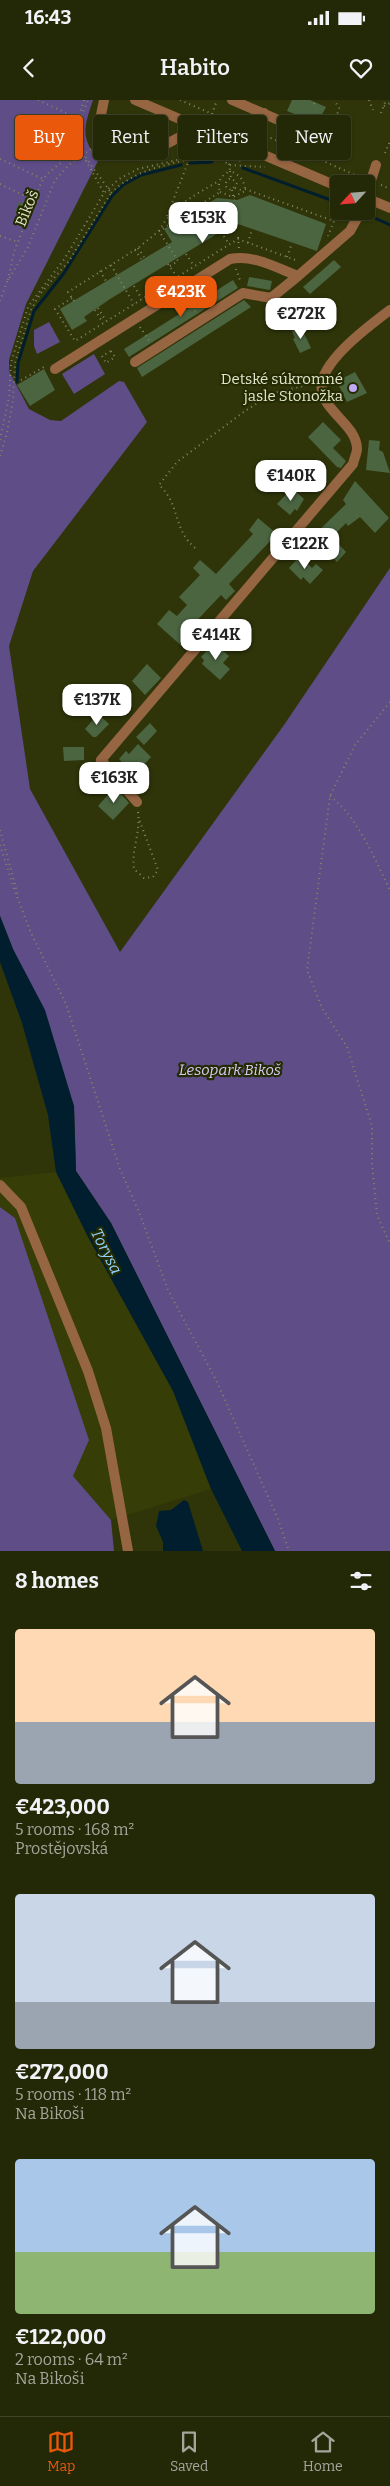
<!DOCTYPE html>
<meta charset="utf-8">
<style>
body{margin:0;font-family:Bitter,serif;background:#2f3415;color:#f1f3f6;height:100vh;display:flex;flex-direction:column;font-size:19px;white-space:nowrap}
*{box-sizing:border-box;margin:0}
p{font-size:16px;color:#a3a69b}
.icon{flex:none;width:28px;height:28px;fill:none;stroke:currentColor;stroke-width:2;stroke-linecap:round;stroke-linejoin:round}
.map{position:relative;height:1451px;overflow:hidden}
.details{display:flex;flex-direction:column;background:#232807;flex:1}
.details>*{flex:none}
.hud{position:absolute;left:15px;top:15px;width:360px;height:45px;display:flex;gap:10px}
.needle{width:32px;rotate:244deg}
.controls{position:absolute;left:330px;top:75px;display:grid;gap:10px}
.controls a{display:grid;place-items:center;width:45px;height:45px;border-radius:5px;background:#232807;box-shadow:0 1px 4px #0004,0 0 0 1px #404428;font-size:25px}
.price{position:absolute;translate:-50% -42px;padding:0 11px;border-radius:10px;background:#fff;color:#222;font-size:16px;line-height:32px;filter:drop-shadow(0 1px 2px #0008)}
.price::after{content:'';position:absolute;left:50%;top:30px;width:15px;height:11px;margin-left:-8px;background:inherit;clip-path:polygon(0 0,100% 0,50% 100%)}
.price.on{background:#ea580c;color:#fff}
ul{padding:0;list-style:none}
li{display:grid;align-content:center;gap:10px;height:265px;padding:0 15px}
li span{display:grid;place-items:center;height:155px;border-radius:5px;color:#555}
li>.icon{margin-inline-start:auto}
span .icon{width:90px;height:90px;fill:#fffc;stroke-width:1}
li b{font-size:21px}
h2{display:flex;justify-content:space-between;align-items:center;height:60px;padding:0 15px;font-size:21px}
.tag{padding:0 18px;border-radius:5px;background:#232807;box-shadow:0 1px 4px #0004,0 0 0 1px #404428;font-size:18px;line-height:45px}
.tag.on{background:#ea580c;color:#fff}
.status{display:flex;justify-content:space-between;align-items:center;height:35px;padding:0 25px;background:#232807;direction:ltr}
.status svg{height:14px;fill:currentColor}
header{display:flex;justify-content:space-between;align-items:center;height:65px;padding:0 15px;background:#232807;font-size:22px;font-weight:600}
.tab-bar{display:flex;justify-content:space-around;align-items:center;height:70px;border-top:1px solid #404428;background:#232807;font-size:14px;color:#a3a69b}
.tab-bar a{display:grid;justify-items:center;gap:2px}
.tab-bar .on{color:#ea580c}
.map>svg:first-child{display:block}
</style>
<div class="status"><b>16:43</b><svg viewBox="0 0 49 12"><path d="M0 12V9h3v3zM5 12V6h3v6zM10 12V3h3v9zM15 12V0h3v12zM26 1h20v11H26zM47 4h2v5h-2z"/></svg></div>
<header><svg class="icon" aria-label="back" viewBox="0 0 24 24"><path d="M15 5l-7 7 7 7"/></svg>Habito<svg class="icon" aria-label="heart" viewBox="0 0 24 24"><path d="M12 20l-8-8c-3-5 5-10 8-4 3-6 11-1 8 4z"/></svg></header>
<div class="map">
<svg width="390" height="1451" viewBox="0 0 390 1451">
<rect width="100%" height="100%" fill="#2f3509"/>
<!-- built -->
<path fill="#373d07" d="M56,1072L87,1135L173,1291L211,1389L111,1420L73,1376L15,1118L0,1107V1078Z"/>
<!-- green -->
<path fill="#5f4d87" d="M0,0H93C85,24 79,39 99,59L26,204L9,260V271L29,309L50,320L61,321L119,281L124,282L147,322L33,471L9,546L30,689L120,852L284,625L390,468V1451H275L111,1123L76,1071L74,1006L0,816Z
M49,222L60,242L37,254L34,246V230Z
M94,254L105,274L74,294L62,274Z
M0,1107L15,1118L89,1340L73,1376L111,1420L114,1451H0Z"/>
<!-- water -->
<path fill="#001e2e" d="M0,816L13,849L45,910L74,1006L76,1071L111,1123L275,1451H242L211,1389L173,1291L87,1135L56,1072L48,1015L22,923L0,862Z
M184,1400L188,1402L203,1451H163V1442L156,1426L159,1411L171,1410Z"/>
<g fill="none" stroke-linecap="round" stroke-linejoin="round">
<!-- stream -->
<path stroke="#001e2e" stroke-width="3" d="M190,63L212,62
M243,68L339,103
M368,115L390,125
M17,282L18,263L34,211L64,173L112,96L123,85L141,75L181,65"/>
</g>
<!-- building -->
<path fill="#4b6541" d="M292,0H310L326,7L315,28L295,19L297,15L287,11Z
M250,95L326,124L317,151L235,123L110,199L84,217L87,221L72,230L60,209L172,142L164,129L217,98L237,100Z
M19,102L27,105L23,115L15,112Z
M334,160L341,167L310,194L303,187Z
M249,177L272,181L270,190L247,186Z
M233,180L238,188L129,257L124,249Z
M244,200L251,207L142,277L137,268Z
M301,227L311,248L300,253L293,239L295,238L292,231Z
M44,269L55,290L30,306L17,285Z
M355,272L367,293L347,302L338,284L342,282L341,279Z
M323,322L341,340L333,348L346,361L341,368L337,367L308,337Z
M369,340L380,341L379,350L383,352L390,373L366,370Z
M355,381L389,418L375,433L360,417L348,426L346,423L332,437L346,452L337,462L329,454L325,457L308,441L346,404L343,400Z
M292,388L304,399L297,411L295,409L290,415L277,404Z
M258,418L277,434L229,484L235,491L226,500L221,495L185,533L193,540L185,549L157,524L169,510L177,516L187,505L179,497L200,475L193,468L200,460L216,474L253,434L249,430Z
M300,456L312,468L316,464L323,470L310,484L303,477L301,480L289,468Z
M214,543L229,556L223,563L230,569L220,580L202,564L204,560L201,557Z
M147,564L161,578L145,595L132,581Z
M98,614L109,624L96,637H93L85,629Z
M150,623L157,631L144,645L136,637Z
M138,644L151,657L140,669L138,667L132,673L119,659L126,651L129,654Z
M63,647H84V660L64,661Z
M115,687L129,703L113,720L98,706Z"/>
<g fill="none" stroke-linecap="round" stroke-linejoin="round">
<!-- path -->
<path stroke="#828865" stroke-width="2" stroke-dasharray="1 4" stroke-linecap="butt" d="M38,0L77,18
M84,0L74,31V39L104,93
M180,0L247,29
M369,0L373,10
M314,4L316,0
M384,6L390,3
M381,13L386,0
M212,14L217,0
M266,36L362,78
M214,53L229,65L265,67
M221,53L243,62
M385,53L390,41
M307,54L330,41L339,8L334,0
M0,59L43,79
M230,71L231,78L237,83L232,90L228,89L225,85L227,80L231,78
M0,84L34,100
M381,85L390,89
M235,88L244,91
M245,89L334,121L328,136
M232,90L234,100
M220,92L233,97L245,91C245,81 239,74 230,71
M111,93C139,65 183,62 220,53
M186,114L194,126
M167,116L189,60
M183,116L191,128
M221,132L229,144
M0,136L18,142
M238,137L239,149
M248,143L252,129
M138,148L144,157
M135,150L141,159
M186,154L194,166
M287,157L292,143
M168,164L177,177
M111,165L134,204
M170,166L178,161L159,131C172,106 195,95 219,81
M236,169L241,183
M100,171L106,181
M8,180L14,152L41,83L47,74L64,60L74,39
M134,186L142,199
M72,198L55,209L75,241L238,139L298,161
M186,198L196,212
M0,201L7,182L28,147L55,80L70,64L94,47
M74,201L68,192L138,148L159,131L220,92C217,82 221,75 230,71L228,56
M98,208L106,221
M95,210L103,223
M140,227L150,242
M111,251L115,257L106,263L102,256Z
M21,280L44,267
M336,296L343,293
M0,340L9,297L11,263L28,207L65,158L104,93L119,79L138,69L216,51
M0,356L7,333L13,300L15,263L31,210L40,194L69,161L111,93C101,77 81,56 77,38C75,26 84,11 88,0
M195,448C172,428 181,405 159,385L177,362L245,311L273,293L312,284
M390,602L355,645L330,696L307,870L322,908L347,947L372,1026V1064L377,1115L390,1144
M330,696C359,719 374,758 390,790
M138,712C141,732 131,750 134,769L144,778L153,777L158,770L139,719
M0,730L18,795
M0,745L14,789L31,833L66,904L120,1069L139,1112L168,1190L217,1282L278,1419L289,1451"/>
<!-- minor -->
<path stroke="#966542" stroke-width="10" d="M104,0L99,25L100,37C120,76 171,42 197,27
M135,0L339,87
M232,0L311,34
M251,49L264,13
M366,96L376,65
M366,98L390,108
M135,262L243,193L271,198L298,176
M55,269L230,159C253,154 277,168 298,176L350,131L361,111
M137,702L101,660L353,364C354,359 357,353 357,349C357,323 317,309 322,282C327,257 370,225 390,210
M0,1085L21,1107L88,1271L106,1328L128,1451"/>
</g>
<!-- markers -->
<circle fill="#bea9f5" stroke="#252b00" stroke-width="2" cx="353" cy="288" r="5"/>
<g text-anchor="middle" stroke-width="4.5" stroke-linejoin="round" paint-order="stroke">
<!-- street labels -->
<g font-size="15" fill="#e0e5cd" stroke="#252b00">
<text transform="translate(27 108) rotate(-68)" y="5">Bikoš</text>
</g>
<!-- poi labels -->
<g font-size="15" fill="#e0e5cd" stroke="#252b00" text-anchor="end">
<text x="343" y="284">Detské súkromné<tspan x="343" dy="17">jasle Stonožka</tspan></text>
</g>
<!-- park labels -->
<g font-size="15" font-style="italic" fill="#d7ccf7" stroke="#252b00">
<text x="230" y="975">Lesopark Bikoš</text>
</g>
<!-- water labels -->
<g font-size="16" font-style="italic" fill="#8ed0fa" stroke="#252b00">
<text transform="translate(107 1151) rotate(63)" y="6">Torysa</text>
</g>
</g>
</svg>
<div class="controls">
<a><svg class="needle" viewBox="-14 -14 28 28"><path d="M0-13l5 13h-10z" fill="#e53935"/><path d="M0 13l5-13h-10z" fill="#a3a69b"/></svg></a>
</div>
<b class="price" style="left:203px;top:144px">€153K</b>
<b class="price on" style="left:181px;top:218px">€423K</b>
<b class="price" style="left:301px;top:240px">€272K</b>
<b class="price" style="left:291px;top:402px">€140K</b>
<b class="price" style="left:305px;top:470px">€122K</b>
<b class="price" style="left:216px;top:561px">€414K</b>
<b class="price" style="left:97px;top:626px">€137K</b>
<b class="price" style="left:114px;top:704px">€163K</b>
<div class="hud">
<a class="tag on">Buy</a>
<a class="tag">Rent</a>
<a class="tag">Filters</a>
<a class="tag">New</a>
</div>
</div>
<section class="details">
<h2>8 homes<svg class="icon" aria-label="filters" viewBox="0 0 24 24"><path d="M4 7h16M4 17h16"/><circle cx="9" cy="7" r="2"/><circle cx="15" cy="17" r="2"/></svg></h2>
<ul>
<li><span style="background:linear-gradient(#ffd9b3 60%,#9aa5b1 0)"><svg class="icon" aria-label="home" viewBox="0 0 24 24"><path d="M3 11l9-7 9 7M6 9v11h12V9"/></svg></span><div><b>€423,000</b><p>5 rooms · 168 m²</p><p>Prostějovská</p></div></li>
<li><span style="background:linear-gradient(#c9d6e8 70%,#9aa5b1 0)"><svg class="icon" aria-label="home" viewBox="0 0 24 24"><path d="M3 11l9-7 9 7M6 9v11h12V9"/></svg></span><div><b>€272,000</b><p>5 rooms · 118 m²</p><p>Na Bikoši</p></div></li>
<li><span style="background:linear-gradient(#a9c7e8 60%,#8fb573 0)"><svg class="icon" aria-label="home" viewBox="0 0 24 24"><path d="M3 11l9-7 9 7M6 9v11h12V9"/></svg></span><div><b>€122,000</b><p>2 rooms · 64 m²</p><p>Na Bikoši</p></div></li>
</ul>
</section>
<nav class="tab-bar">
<a class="on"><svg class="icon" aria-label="map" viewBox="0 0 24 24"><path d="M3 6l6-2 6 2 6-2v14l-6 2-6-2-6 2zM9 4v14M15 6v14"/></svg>Map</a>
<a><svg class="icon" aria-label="saved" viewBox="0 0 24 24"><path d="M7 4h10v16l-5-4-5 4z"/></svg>Saved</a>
<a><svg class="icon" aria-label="home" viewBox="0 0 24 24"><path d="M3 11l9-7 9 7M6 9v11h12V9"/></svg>Home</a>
</nav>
